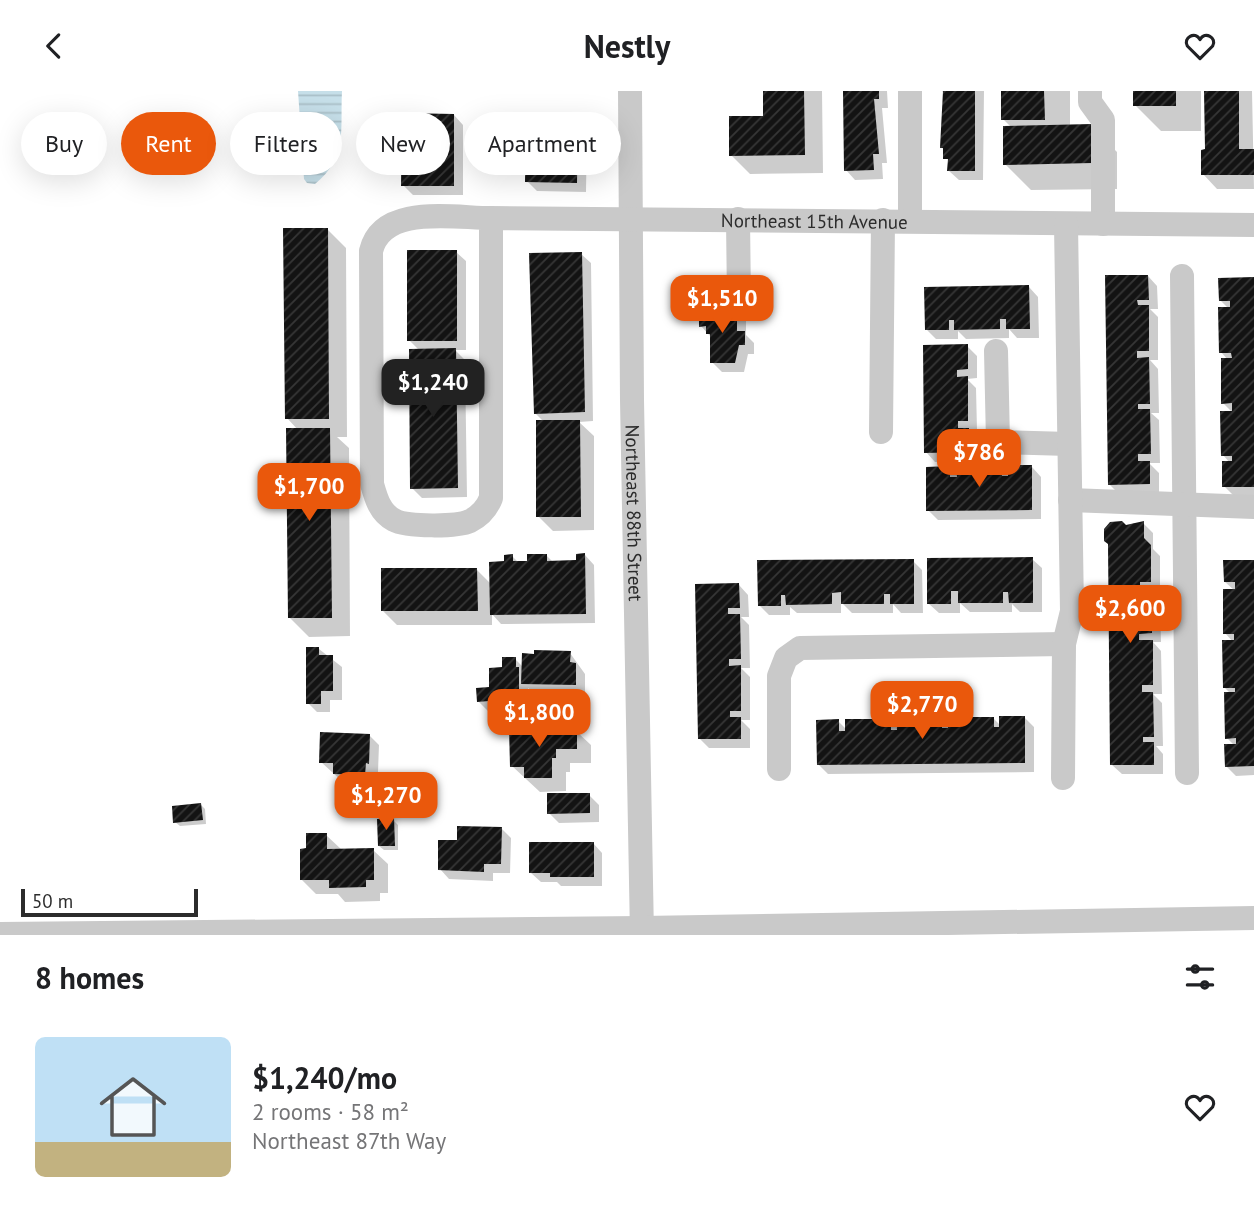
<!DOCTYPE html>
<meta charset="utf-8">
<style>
body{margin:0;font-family:"PT Sans",sans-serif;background:#f2f2f2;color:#202124;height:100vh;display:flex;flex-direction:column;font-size:26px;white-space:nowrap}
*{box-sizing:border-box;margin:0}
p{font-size:23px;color:#757577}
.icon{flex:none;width:38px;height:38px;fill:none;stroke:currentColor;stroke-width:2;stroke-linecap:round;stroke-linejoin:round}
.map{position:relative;height:844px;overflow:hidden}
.sheet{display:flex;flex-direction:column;background:#fff;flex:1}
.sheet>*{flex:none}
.top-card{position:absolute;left:21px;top:21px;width:700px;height:63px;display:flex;gap:14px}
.scale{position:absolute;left:21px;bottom:18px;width:177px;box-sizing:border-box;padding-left:7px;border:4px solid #2c2c2c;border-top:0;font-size:19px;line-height:24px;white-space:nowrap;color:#2c2c2c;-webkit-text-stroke:5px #fff;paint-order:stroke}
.price{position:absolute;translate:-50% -60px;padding:0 16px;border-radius:14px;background:#ea580c;color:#fff;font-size:23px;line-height:46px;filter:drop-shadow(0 2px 4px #0008)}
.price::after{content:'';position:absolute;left:50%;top:42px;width:21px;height:16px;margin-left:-10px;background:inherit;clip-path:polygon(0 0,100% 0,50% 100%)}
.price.on{background:#222;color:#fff}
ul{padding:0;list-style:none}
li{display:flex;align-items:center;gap:21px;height:175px;padding:0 35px}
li+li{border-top:2px solid #e0e0e0}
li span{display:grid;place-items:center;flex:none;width:196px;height:140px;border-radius:10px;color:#555}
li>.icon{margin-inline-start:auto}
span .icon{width:84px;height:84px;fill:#fffc;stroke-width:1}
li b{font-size:30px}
h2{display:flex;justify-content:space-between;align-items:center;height:84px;padding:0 35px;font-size:30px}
.tag{padding:0 24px;border-radius:32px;background:#fff;box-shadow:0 7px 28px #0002;font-size:24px;line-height:63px}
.tag.on{background:#ea580c;color:#fff}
header{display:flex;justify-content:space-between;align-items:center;height:91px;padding:0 35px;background:#fff;font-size:32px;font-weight:700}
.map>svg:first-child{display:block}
</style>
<header><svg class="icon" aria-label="back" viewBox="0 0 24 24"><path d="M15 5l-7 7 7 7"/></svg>Nestly<svg class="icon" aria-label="heart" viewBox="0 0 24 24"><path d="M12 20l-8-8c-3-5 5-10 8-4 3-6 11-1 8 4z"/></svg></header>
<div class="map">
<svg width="1254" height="844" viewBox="0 0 1254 844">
<defs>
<pattern id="water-rules" width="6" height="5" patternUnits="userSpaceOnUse" patternTransform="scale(1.75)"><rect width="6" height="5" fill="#c6dfe9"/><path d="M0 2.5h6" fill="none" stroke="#aac0c8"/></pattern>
<pattern id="building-hatch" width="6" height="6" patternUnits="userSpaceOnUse" patternTransform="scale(1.75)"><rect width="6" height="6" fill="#131313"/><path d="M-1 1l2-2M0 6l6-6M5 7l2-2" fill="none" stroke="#363636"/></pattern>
</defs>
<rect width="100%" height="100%" fill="#fff"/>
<!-- water -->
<path fill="url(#water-rules)" d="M298,0H342C340,40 348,66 315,93L307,92L304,88Z"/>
<!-- shadow -->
<path fill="#0003" d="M764,0H822L823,82L750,83L731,64L765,26Z
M845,0H887L888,17H882L887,72H882L883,88L855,89L846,79Z
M942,0H984L983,89H959L949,80V71L942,56L945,3Z
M1002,0H1070V35H1091L1117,61V98L1031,99L1005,73L1011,36L1003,28Z
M1135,0H1201V40H1161L1135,14Z
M1206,0H1252L1254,98H1217L1203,83L1206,60Z
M454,24L463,34V104H413L403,94Z
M577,25L587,34L586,101L537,100L527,90Z
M327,138L346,157L347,346H337L349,357L350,545L309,546L290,527L298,339L287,327Z
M456,161L466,170V259H455L465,269L467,406L422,407L412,397L420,260L409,249Z
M581,163L591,172L593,330L579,331L594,345V439L553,440L538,425L544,331L535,322Z
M1148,185L1157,195L1158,218H1150L1158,226V269H1150L1158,278L1159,322H1151L1159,329L1160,372H1149L1159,382V402L1119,403L1109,393L1107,186Z
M1254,188V405H1234L1224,395L1230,372L1223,364L1233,322L1223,312L1228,269L1221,261L1229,218L1220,209Z
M1029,196L1038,206L1039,247H1017L1009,238V247L966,248L958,240V248H936L927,239L926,198Z
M736,221L746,230V244L754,252V263H748L744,281H722L712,271L711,246L701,235Z
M967,255L977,265V287L967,288L976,297L977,339H969L978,348V370L935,371L926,361L924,256Z
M949,376L958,385L1000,376L1010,385L1032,376L1041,386V428L938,429L928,419Z
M1133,432H1143L1153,442V458L1160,465V500H1151L1160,509L1161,551H1153L1161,560L1162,603H1153L1162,612L1163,655H1156L1163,663V683H1122L1112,674L1130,437Z
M546,464L553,471H577L585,464L594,474L595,532L501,533L492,523V534H397L383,520L477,479L491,493L512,465L519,472H529Z
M1032,468L1042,477V521H1020L1012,513V521H970L960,512V522H939L929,513V469Z
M913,470L922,479L923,522H901L893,513V522H852L841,511V522H797L790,516V524H769L760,515L759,471Z
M1254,470V684L1236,685L1226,675L1234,654L1227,647L1231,603L1224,596L1233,551L1225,542L1234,499L1225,491Z
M739,494L748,504L749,526H741L749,534L750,577H741L750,586V629H741L750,638V657H709L700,648L697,495Z
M319,558L342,576V609H330V621H317L308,612Z
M570,562L585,583V603L533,601L528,597V623L500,624L496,619L488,620L478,610L515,568L523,576L535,565Z
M1024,626L1034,636V681L828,683L818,673L838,630L847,639L890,630L898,638L941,629L950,637L993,627L1001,635Z
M576,640L591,654V672H570V681H566V700L540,701L512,675Z
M369,644L379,654L378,681H375L374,693L344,692L321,671Z
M589,704L599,714V731L559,732L549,722Z
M391,709L396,714V727H391L398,734V759H384L379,755L386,729L374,717Z
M201,714L205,718L206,733L180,735L175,731Z
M501,737L511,747L510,782H493V790L449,788L440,778L459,750Z
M326,744L342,759H373L388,773V802H380V810L345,811L338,803H316L302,789L308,759Z
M593,752L602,762V795H561L557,791H541L531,782Z"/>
<!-- building -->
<path fill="url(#building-hatch)" d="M763,0H804L805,64L729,65V25H763Z
M843,0H879V8H874L879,63H873L874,79L844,80Z
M943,0H975V80H947L948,68H943V57H940Z
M1001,0H1044L1045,29H1001Z
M1133,0H1176V15H1133Z
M1204,0H1239V58H1254V84H1201V59L1205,58Z
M402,22L454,23V95H401Z
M526,22L578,23L577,92L525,91Z
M1092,33V72L1003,74V35Z
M283,137H328L329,328H285Z
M407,159H457V250H407Z
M582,161L585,321L534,323L529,162Z
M1105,184H1148L1149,209H1137L1138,214H1149V260H1137V267L1149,266L1150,313H1138V318H1150L1151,363H1138V370H1150V393L1108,394Z
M1254,186V396H1222V370H1232V365H1221L1220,320H1232V312L1221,313V267H1232L1231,262H1219L1218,216H1230V210H1219L1218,187Z
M1029,194L1030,238H1006V228H1000V238L954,239V229H949V239H925L924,196Z
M699,219H737V240H745V254H739L735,272H710V243H706V235L699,236Z
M968,253V278L957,279V286L968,285V330H958V337H969V361L924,362L923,254Z
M456,257L458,397L410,398L409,258Z
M536,329H580L581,426H536Z
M286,337H330L332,527H288Z
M1001,374L1002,385H1008V374H1032V419L926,420V376L950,375V386H957L956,375Z
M1122,430L1126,434L1144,430V447L1151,454V491H1140V498H1151L1152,542L1139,543V549H1153V594H1142V601H1153L1154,646H1143V651H1154V674H1110L1108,453L1104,450V438L1110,431Z
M585,462L586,523L490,524L489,471L504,470V464L513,463V470H527V463H547V470L576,469V463Z
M1033,466V512H1009L1008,501H1003V512H958V500H951V513H927V467Z
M914,468V513H890V503H884V513H841V501L832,502V513L786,514L785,504H781V515H758L757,469Z
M1223,469H1254V675L1225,676L1224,653H1236V647L1225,648L1224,601H1235V597H1223L1222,549H1234V543H1223V498H1235V491H1224Z
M381,477H477L478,520H381Z
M739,492L740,517H728V523H740L741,568H729V575L741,574V620H730V626H741V648H698L695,493Z
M306,556H319V564H333V600H321V613H306Z
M534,559L571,560L570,571L576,572V594L521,593L522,562L534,563Z
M502,566H516V576H519V614L489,615V610L477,611L476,597L489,596V577L502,576Z
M999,625H1025V672L817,674L816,629L839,628V640H845V628H891V639H897L896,627H942V637H948V626H994V636H999Z
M554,636L577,638V658H556V667H552V687H524V676H510L509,637Z
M320,641L370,643L369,673L366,672L365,684L333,683V672H319Z
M547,702H590V722L547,723Z
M378,707H392V723H378V717H372V709Z
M201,712L203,729L173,732L172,715Z
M394,727L395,755H378L377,728Z
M457,735L502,736L501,773H484V781L438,779V749H457Z
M306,742H327V758L374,757V789H366V796L329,797V789H300V758L306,757Z
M529,751H594V786H550V782H529Z"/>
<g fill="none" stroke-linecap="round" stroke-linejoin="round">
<!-- minor -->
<g stroke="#c9c9c9" stroke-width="24">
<path id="s1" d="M630,0L632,309L642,844"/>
<path d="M910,0V130"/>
<path d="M1090,0V11L1103,29V133"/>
<path id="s2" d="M491,127V407C487,417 480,425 470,430C457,436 407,436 394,429C380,422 376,407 372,393L371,160C382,113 453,127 491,127L1254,134"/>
<path d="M738,128L739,210"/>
<path d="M1182,185L1187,682"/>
<path d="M996,260L998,351L1069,353"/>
<path d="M881,341L883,129"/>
<path d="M1070,409L1254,416"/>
<path d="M779,678V585L786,567L800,557L1064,553"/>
<path d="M1063,687L1064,553L1072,520L1066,133"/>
<path d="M0,843L642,837L1254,827"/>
</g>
</g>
<g text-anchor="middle" stroke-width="7" stroke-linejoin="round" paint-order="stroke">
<!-- street labels -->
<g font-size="19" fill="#2c2c2c" stroke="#fff">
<text dy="7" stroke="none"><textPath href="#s2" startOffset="1124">Northeast 15th Avenue</textPath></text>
<text dy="7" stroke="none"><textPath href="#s1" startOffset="422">Northeast 88th Street</textPath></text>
</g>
</g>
</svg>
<div class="scale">50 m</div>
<b class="price" style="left:722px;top:244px">$1,510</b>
<b class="price on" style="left:433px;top:328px">$1,240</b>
<b class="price" style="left:979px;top:398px">$786</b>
<b class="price" style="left:309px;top:432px">$1,700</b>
<b class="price" style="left:1130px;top:554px">$2,600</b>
<b class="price" style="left:922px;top:650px">$2,770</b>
<b class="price" style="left:539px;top:658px">$1,800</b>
<b class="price" style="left:386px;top:741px">$1,270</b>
<div class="top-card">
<a class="tag">Buy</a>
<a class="tag on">Rent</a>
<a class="tag">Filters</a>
<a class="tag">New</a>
<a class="tag">Apartment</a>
</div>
</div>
<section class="sheet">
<h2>8 homes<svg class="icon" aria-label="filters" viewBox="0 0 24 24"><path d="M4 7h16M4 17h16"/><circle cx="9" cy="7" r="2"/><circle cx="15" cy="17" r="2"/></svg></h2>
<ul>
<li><span style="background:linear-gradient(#bfe0f5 75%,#c2b280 0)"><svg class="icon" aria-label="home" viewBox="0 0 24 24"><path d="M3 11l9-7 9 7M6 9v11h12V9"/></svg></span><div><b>$1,240/mo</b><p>2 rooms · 58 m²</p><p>Northeast 87th Way</p></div><svg class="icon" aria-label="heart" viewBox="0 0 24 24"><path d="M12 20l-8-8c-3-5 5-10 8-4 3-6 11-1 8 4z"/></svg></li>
</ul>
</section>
